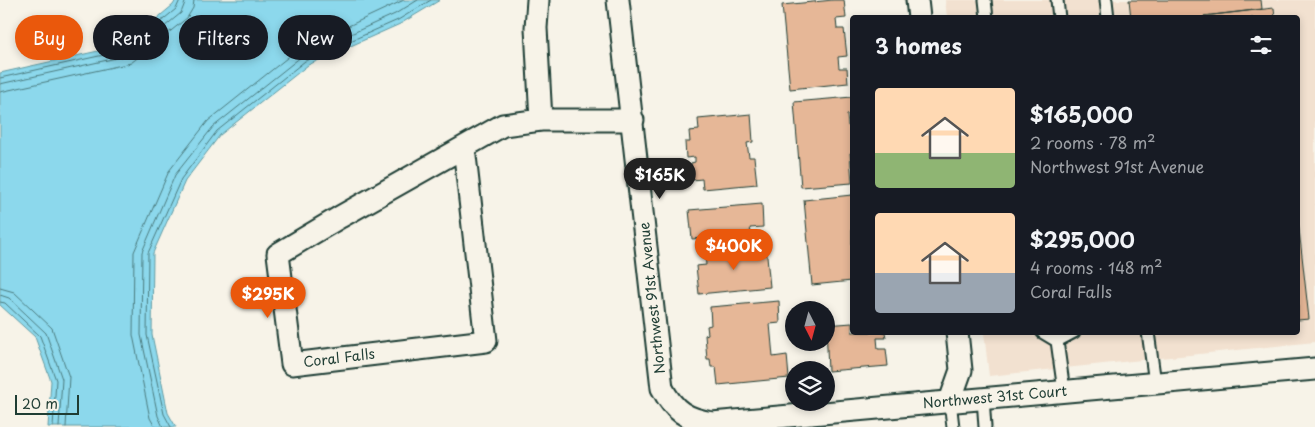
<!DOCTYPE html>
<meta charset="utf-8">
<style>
body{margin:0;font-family:"Playpen Sans",sans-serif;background:#242831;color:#f1f3f6;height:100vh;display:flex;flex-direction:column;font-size:19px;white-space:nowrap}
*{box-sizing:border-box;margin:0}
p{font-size:16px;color:#9ea1a6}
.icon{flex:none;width:28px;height:28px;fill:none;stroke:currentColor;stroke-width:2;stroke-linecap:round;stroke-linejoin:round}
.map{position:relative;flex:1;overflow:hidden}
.sheet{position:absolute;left:850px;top:15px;width:450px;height:320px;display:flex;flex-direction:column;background:#171b24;border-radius:5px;box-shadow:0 2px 8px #0003}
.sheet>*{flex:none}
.guide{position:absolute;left:15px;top:15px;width:475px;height:45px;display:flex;gap:10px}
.needle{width:32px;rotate:174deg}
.buttons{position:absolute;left:785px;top:301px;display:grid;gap:10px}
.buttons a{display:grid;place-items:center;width:50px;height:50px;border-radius:50%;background:#171b24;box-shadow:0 2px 8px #0003;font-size:25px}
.scale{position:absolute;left:15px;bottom:12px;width:64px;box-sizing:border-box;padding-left:5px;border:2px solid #1f3d34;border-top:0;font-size:14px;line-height:18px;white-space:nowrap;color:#1f3d34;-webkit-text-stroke:4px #f7f3e8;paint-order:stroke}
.price{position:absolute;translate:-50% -42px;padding:0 11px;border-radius:18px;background:#ea580c;color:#fff;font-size:16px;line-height:32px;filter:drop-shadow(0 1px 2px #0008)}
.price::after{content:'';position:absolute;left:50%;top:30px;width:15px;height:11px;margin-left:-8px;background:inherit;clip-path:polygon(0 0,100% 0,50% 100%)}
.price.on{background:#222;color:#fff}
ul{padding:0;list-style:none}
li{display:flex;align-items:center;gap:15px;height:125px;padding:0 25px}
li span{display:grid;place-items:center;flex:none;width:140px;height:100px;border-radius:5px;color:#555}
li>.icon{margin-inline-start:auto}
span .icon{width:60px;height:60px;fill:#fffc;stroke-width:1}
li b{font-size:21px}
h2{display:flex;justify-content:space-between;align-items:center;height:60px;padding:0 25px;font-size:21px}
.chip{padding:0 18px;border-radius:22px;background:#171b24;box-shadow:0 2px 8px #0003;font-size:18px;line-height:45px}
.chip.on{background:#ea580c;color:#fff}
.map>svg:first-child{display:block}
</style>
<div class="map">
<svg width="1315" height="427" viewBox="0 0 1315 427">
<rect width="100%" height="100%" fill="#f7f3e8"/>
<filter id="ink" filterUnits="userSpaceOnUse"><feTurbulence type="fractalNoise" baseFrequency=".02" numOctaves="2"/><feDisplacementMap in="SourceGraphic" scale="10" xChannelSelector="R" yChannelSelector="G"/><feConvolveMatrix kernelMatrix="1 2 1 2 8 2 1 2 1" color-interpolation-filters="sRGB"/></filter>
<g filter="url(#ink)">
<!-- built -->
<path fill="#f2e1d0" d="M945,0H1315V342L989,376L984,333L1298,332V18L947,17Z"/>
<!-- water -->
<path fill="#8cd8ec" stroke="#609aa2" d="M176,0H440L400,24L308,65L220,135L185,181L153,253L152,335L168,413L176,427H48L51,381L35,337L0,305V73L125,45L173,5Z"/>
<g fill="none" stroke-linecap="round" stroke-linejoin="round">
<!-- shore -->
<path stroke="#4b7b7e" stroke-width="1" d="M0,78L126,50L176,9L180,0
M0,84L130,55L181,13L186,0
M0,92L131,63L187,18L193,8L194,0
M0,288L14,292L52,328L69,377L66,427
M0,295L9,298L46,333L62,379L59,427
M0,302L5,303L40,336L56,380L53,427
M155,427L150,418L133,335L134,252L169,171L208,121L297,50L404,0
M163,427L158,416L141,335L142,252L175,175L213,127L302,56L395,14L418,0
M171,427L164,414L147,335L148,253L181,179L217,131L305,61L398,20L431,0"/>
</g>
<!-- building -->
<path fill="#e6b797" stroke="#1f3d34" d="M833,0H844L846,18L836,19L837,29H844L847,56L838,57L839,68H847L848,83L790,89L782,5Z
M1129,0H1261L1262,9L1204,16V18H1131Z
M1274,8L1275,18H1204V16Z
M852,97V114L847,115L848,126H852V153H850L852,183L801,187L794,102Z
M751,114L753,142L747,143L749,157H754L757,184L703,189L702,179L692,180L691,163L695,162V157L686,158L685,142H690L689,131L699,130L698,119Z
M852,195V281L812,285L804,200Z
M762,204L763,227L750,228L751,232L742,233L743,248L705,251L704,238L692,239L689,210Z
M1298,220L1309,319L1298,320Z
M766,247L770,287L699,294L696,266L706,265L705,253Z
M779,301L780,323L770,324L773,357L787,355L789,378L718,385L716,367H711L710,359H707L705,335L708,334L707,326L711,325L710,307Z
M852,323V332H885L886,338H877L878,349H886L888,366L828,371L826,325Z"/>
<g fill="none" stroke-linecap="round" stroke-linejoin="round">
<defs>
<path id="lane" d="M985,0L987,18
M1057,0L1059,18
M1106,0L1108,18
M1042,332L1057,341L1064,391
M1148,332L1155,383
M1057,341L1074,332
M983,398L985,427
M950,401L953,427"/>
<path id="street" d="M538,0L536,28L541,120
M618,0L662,388C674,411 686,419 712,423L1315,369
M917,0L919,18
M464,147L486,341L292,364L278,254L340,217L503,125L541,120H633
M950,401L961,370L957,332"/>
</defs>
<!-- lane casing -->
<use href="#lane" stroke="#1f3d34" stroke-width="15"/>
<!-- street casing -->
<use href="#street" stroke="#1f3d34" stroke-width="25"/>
<!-- lane -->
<use href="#lane" stroke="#f7f3e8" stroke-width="11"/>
<!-- street -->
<use href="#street" stroke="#f7f3e8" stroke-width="21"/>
</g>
</g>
<g text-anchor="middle" stroke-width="4" stroke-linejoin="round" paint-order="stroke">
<!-- street labels -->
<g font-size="14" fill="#1f3d34" stroke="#f7f3e8">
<text transform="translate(652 298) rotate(-96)" y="5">Northwest 91st Avenue</text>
<text transform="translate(339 358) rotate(-7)" y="5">Coral Falls</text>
<text transform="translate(995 397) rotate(-5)" y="5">Northwest 31st Court</text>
</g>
</g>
</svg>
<div class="buttons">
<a><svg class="needle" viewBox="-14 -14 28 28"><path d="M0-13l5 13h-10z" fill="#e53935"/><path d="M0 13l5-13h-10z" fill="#9ea1a6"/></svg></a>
<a><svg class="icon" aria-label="layers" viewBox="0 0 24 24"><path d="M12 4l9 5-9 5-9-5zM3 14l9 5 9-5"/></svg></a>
</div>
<div class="scale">20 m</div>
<b class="price on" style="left:660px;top:200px">$165K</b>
<b class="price" style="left:734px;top:271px">$400K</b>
<b class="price" style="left:268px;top:319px">$295K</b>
<div class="guide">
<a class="chip on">Buy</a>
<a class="chip">Rent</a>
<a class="chip">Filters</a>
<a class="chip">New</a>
</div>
<section class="sheet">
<h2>3 homes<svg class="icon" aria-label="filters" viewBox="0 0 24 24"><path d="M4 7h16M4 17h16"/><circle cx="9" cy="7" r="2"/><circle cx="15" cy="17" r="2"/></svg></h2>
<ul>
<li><span style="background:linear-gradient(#ffd9b3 65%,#8fb573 0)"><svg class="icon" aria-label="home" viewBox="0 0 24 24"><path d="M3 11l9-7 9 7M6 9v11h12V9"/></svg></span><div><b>$165,000</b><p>2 rooms · 78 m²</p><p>Northwest 91st Avenue</p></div></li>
<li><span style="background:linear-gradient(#ffd9b3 60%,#9aa5b1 0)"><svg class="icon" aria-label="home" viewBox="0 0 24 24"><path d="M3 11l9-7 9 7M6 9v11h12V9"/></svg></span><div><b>$295,000</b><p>4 rooms · 148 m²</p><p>Coral Falls</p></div></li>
</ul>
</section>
</div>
